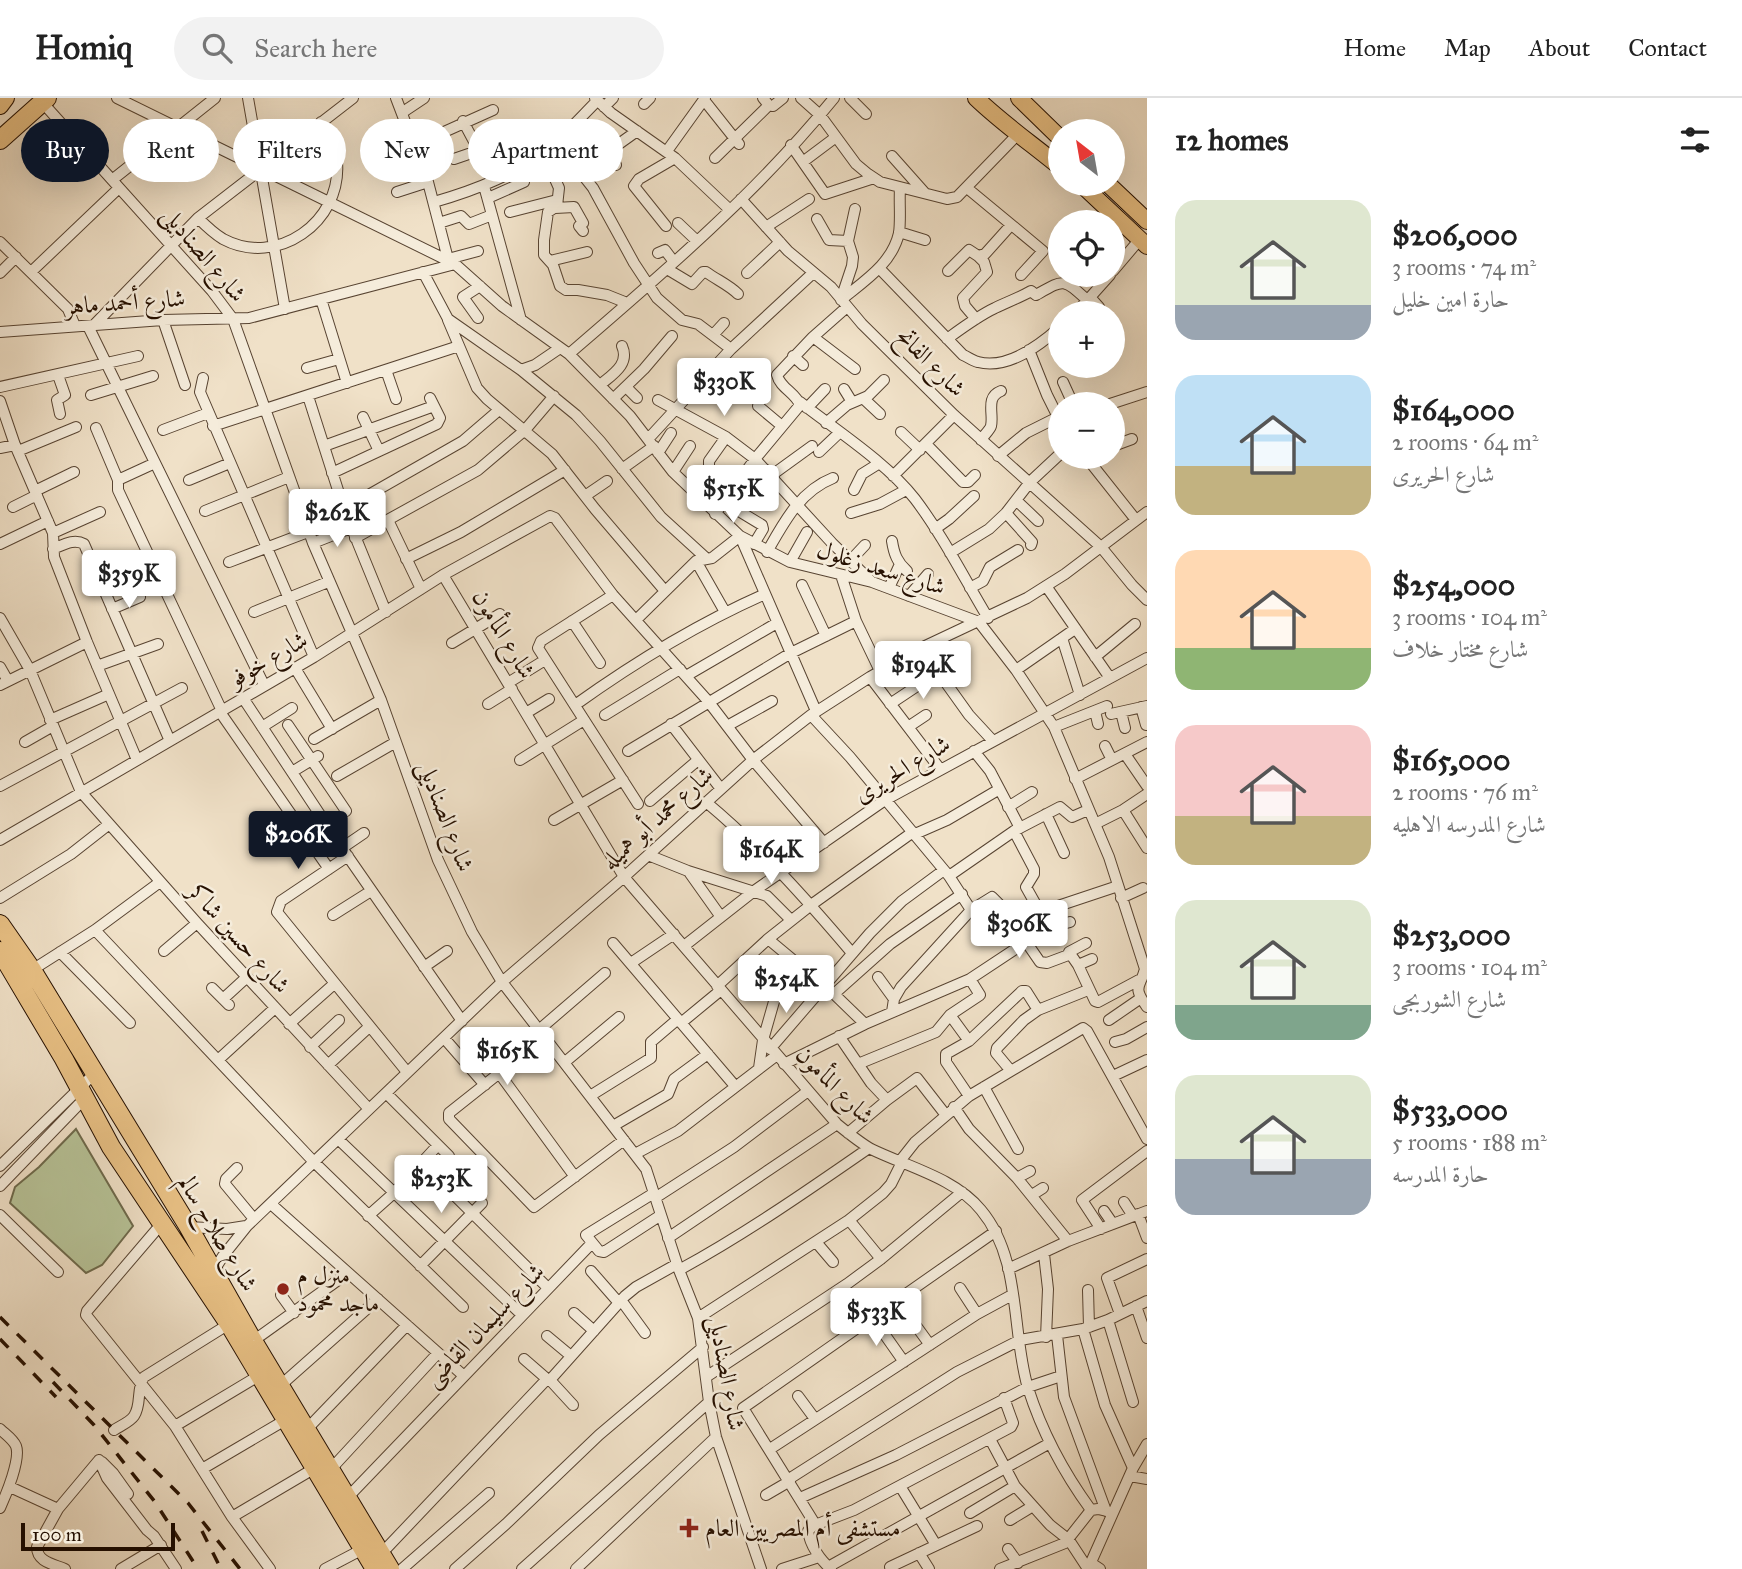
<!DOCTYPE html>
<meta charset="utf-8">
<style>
body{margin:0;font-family:"IM FELL Great Primer",Amiri,serif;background:#f2f2f2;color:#222;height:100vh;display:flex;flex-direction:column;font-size:26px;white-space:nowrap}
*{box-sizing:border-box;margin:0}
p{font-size:23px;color:#767676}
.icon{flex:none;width:38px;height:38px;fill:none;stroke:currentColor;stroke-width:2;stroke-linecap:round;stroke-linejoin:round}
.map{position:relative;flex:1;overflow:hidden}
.side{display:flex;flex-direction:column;background:#fff;width:595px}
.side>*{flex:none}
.guide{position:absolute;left:21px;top:21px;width:665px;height:63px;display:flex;gap:14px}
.needle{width:46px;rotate:329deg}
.fabs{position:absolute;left:1048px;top:21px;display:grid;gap:14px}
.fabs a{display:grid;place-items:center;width:77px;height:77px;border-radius:50%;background:#fff;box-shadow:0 7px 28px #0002;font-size:35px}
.scale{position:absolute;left:21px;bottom:18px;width:154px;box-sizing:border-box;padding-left:7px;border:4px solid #261000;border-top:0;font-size:19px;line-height:24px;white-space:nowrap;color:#261000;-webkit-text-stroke:5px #f5ecdb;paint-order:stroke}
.price{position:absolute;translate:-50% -60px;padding:0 16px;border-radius:7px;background:#fff;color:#222;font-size:23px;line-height:46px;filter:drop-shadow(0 2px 4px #0008)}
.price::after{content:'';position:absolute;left:50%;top:42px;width:21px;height:16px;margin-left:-10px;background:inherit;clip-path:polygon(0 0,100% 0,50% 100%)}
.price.on{background:#111827;color:#fff}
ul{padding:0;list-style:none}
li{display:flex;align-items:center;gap:21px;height:175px;padding:0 28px}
li span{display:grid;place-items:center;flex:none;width:196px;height:140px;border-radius:21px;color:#555}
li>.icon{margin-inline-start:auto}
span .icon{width:84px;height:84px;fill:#fffc;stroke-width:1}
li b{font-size:30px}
h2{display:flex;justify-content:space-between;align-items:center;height:84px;padding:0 28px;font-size:30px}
.chip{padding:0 24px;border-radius:32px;background:#fff;box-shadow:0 7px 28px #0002;font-size:24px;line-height:63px}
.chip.on{background:#111827;color:#fff}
header{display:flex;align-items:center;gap:42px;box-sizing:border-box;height:98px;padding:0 35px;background:#fff;border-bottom:2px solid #e0e0e0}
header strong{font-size:33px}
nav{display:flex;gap:38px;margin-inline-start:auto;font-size:24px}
.search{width:490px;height:63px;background:#f2f2f2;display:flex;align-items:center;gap:18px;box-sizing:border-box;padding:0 24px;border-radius:38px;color:#767676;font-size:26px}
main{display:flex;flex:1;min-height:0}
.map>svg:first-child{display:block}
</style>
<header>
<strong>Homiq</strong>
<div class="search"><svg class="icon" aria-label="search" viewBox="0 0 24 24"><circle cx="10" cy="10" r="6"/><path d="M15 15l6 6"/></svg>Search here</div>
<nav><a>Home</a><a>Map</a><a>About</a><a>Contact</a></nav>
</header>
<main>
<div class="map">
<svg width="1147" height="1471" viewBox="0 0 1147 1471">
<rect width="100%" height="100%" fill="#f0e1c8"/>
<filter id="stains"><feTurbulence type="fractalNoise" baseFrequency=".00286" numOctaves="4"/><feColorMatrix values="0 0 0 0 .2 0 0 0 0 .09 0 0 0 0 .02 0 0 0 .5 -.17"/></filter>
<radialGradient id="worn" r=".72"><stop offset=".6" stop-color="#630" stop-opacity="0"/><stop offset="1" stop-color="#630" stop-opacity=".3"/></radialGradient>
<!-- green -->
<path fill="#b7c398" stroke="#6e6a4c" stroke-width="2" d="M76,1031L133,1128L102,1167L86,1175L10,1105L15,1089L39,1069Z"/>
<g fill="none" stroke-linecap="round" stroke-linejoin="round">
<defs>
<path id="street" d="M117,0L455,166L502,208L569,256L630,318L673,374L740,438L790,464L872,484L979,524L1016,572L1054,629L1109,759L1145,871C1140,890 1132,888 1147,909
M248,0L285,211
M396,0L428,84L448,161L478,153
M595,0L611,15L675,60L730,112
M801,0L820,17L856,66L868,76L880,84L947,101L957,99L1019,35
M850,0L866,16
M704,2L739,46
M42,4L212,193L233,221L313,445L381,602L438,762L472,834L502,884L646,1071L679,1172L698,1220L709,1304L716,1339L761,1471
M644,6L650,0
M768,7L773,8L783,0
M604,9L613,0
M403,14L424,0
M463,23L479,53
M435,38L493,12
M506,40L522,68
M554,46L574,66L593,90L634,165L657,200L682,222L698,226L731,251
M791,47L825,96L874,80
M547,51L551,72L559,90L557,108L548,114L544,142V157L553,167L560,188L566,192H578L607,197L627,205
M667,53L705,0
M892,58L924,94
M715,60L767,9V5L763,0
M454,61L489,49L523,28
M804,63L836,39
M616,67L609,53L637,33
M112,82L215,0
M484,88L521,222
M967,90L1043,153L1021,177
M397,94L428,84
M488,100L524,84
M741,101L788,153L831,189L862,226L954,317L1101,449L1132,487L1147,502
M434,104C476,92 517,76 551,48C567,35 582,18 597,3
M555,110L574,109L583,125L579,128L583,133
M510,114L557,102
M198,120C206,128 213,135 223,141C277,170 342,124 337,64C336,49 329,37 321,24
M817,121L829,142L848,143
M439,125L461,118L469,126L492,117
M678,125L697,143
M666,128L634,88L639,81L675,60
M766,129L809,101
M899,134L925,142
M0,144L68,211L75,228
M658,155L665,152L674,164
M550,163L587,154
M879,170L963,257C968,259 973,263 978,264C1008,272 1040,247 1060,229
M667,171L692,186L703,174H706C717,182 729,187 738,196
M948,173L969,152L978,158L985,156L1011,127
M1113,173L1140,141
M31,174L119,90
M423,174L448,221L521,272L576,317L600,343L661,419L707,461
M0,175L16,159
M747,175L780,144
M1090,199L1099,209
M321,201L347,285
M841,201L852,168L853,159L848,143L855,111
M841,202C864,183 892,166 899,135C901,121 899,104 900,90
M1076,215L1110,177
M478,220L463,199L480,188
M976,221L965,208L963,200L987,174L984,164L978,158
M163,222L185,287
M448,222L477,290L487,301L552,356L595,411L665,493
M94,227L198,120L353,0
M88,228L264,587
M0,234L163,222L249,220L455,166
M713,237L724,225
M813,239L855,271
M947,241C962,230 978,218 995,210C1007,204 1019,200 1031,193L1036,197C1064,181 1063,180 1087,202
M1029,252L1047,297L1060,323
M569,256C662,176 756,96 834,0
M793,258L803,267
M307,270L339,261
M386,272L396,301
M521,272L535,267L560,250
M58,277L65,297L57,302L60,316
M203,280L200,294L314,559
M702,280L730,300
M1063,284L1073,306
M600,287C613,276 630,266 622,248
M0,289L138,258
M626,289L637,300
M844,291L852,304
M91,297L153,278
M308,298L344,411L386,514
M613,301L644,271L672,238
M864,301L880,316
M658,302L726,339L755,361L832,445L871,483
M0,303L15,347L53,435L54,459L87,544L137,662
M800,304C837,333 886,364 915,401C943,438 964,480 988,520
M1110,306L1147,294
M758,308L782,328
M807,310L825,291
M363,319L379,353
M1113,320L1114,322
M826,325L847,307L868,298L884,282
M213,328L459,248
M96,330L118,382V392L222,613
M163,332L208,315
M901,334L920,352
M649,340L731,251L812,176
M981,342C983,338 990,332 991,328C994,316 985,299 1001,293
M926,346L963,384H968L975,377
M324,348L434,308
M1113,348L1132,341
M0,350L15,347
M18,353L76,329
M819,354L839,335
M658,355L671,335
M998,358L1026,335L1060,318
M1086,359L1136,422
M622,371L654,348
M673,374L690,348
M332,375L437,326L440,320L430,300
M772,377L812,348
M893,378L954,317
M118,382L155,365
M189,382L230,365
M751,391L766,372
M854,392L862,376L878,366
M35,393L74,374
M694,396L709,373V363L726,339
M585,398L607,383
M1017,403L1038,423
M724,404L762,427L763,431L754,446
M13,409L37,397
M344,411L463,343L499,312
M205,413L289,379
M851,415L880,406L906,392
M1006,415L1032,444L1031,447
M715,416L755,361L800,307C796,295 780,290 777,277L813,239L847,209
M388,422L421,491
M935,431L949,421L974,398
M53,435L100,414
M355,440L478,372L525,332L554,298
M892,443C894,456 897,464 907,473
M313,445L351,430
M0,446L48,423
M53,451C63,447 74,440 84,446L170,643
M767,454C784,424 800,393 833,380
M950,455L989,431L1006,415L1030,384L1060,356
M406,461L461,434L565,372
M696,463L725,514
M850,463L865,447
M229,464L308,434
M790,464L807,434
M443,477L624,779L837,1026C848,1035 859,1044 871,1051C908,1069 955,1080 981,1112C1022,1161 1011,1233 1028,1290C1042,1334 1064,1375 1091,1412
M841,477L856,523L880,573
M99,480L126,468
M802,487L826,538
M1046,488L1110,580
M889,490L900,466
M970,490L983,483L990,469L1018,452
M613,497L541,543L538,550L638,706
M909,498L928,476
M112,511L140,499
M254,514L328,484
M0,520L30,572L81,694L197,825L369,1011
M636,522L696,463L712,460L740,438L816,613
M572,523L600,565
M1062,540L1080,597
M452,545L500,516
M921,550L969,617L993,643
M1095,559L1135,526
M97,568L158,546
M0,569L8,583
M295,570L332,631
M1016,572L1075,531
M686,578L777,525
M870,579L940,671
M508,585L545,562
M0,587L87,544
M243,600L342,750L462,923
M488,606L512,591
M890,606L938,574
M575,607C635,564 697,526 765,496
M1141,609L1146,627
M1095,613L1098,626
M220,614L329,771
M1121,614L1125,630
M526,615L549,601
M1111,616L1147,608
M605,617L680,571
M811,617L850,659L949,778L971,812
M50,622L109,596
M671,626L721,691
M288,627L346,713
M727,628L772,603
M262,629L292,610
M908,629L926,617
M1054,629L1107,608
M314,641L381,602
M25,644L53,628
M1105,648L1112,662
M628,653L791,555L856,523
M974,653L990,673L1020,730
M1125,656L1147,688
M520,662L584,622
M292,674L318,658
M337,678L396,644
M1075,681L1147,644
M0,688L182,590
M650,703L698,662
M706,704C760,749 806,801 852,855
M1008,709L1032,694
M1123,712L1147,750
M1046,716L1064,755
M554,722L623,682
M1095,726L1123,712L1147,696
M1014,733L1034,771V776L1026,789L1040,814
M915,736L947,722L998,692
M0,742L314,559L443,477L550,418L555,420L613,497L708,603L753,662L824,745
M342,750L364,735
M648,757L688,773L767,798L791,822
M348,758L281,803L277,814L407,974
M689,774L721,819
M949,778L1014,733L1060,709L1072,719L1088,712
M0,800L71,756L108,727
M1121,800L1143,790
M333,817L371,793
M1014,827L1040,814L1118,788
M95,832L314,1064L463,1209
M768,841L834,896L865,926
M1024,841L1044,831L1070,824
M613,845L735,988
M1086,845L1069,854L1078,867L1095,903L1098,904L1139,882
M684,848L754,793L885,702L1147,560
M164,853L197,825
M60,854L130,925
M631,865L674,836
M1078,867L1092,861
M424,869L447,853
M32,872L95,832L160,784
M878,879L894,901
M717,888L768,841L811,807L913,734
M212,890L229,907
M834,896L890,846L962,796
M223,901L247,879
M892,914L894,901L901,889L971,812L992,799L1002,809L1040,864L1047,865L1071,856
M950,917L969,943
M1109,922L1141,900
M681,925L721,892
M289,926L334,886
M540,931L605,875
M546,938L449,1015V1021L534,1109L624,1042
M839,938L871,985L887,1002
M444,940L485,987
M1115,944L1126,941L1147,929
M310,949L339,922
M770,951L870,835L902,803L944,772
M218,962L275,910
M565,964L619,919
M784,966L865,926L970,881L1026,844
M858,966L936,934L950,917L980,897L970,881
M328,967L369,929
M759,970L763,942L787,858
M1011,973L996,955L997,950L1024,922L1038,912L1088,892
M499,975L575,1079
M1113,978L1147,962
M984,989L1018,1051
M386,995L449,1058
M590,998L651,960V944L678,921
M969,998L946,964V956L969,943L1022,893H1026L1038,912
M954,1009L969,1031L1017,1080L1068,1143
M613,1028L668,996L674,981L708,956
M848,1035L887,1002L917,980L945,1016
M338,1041L522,1217
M635,1056L678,1033L777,957
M900,1063L915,1044L969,998L1083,930L1087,933L1147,1041
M0,1068L95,975
M237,1070L226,1081L225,1086L254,1121
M1017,1080L1030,1073
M0,1088L84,1001
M451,1094L548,1190
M654,1095L586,1137L599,1153L604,1154L661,1117
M1032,1097L1043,1090
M655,1100L734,1049L808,993
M1124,1104L1133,1118
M271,1106L464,1278
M1104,1113L1113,1126
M1138,1116L1147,1140
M0,1117L58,1174
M368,1118L395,1094L438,1047
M849,1122L881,1161
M163,1124L87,1213L86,1217L175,1328L232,1419L270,1471
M188,1129L227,1131L246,1128
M1101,1131L1082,1102L1147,1053
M668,1140L837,1026
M816,1144L833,1164
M1044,1156L1048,1191L1046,1239
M420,1168L482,1105
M1008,1171L1068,1143L1147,1113
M679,1172C745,1136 807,1093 869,1050
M591,1173L619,1205
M213,1174L223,1158L247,1128L502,884L624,779L753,662L811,617L870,579L921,550L1027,500L1065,476L1147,414
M960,1190L977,1216
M1088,1192L1089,1229
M281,1197L294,1215
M621,1202L645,1235
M1136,1208L1147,1240
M574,1215L594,1233
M1120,1216L1107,1180L1147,1161
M698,1220L849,1122L883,1095L891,1086L902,1064
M873,1220L904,1264
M1108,1222L1133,1304
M914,1225L930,1247
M1083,1231L1105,1307L1133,1370
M1057,1237L1064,1299L1106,1413
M547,1238L571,1258
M253,1243L348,1175
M524,1261L547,1281
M706,1279L847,1186L881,1161L962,1094
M550,1282L573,1307
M281,1287L378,1201
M798,1298L815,1321
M175,1328L260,1277
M0,1331C5,1336 13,1341 16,1348C21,1361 6,1397 0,1410
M307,1331L407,1227
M114,1332C120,1328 130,1324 134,1318C142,1306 136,1291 144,1279L229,1226
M990,1341L1015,1388L1050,1427L1069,1442L1088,1471
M770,1351L977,1216L1012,1197
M99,1362L107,1380L147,1432L154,1438L176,1471
M102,1364L113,1375L128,1396
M202,1371L287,1321
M331,1371L438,1255
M1130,1378L1147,1381
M789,1381L957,1274L1020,1242L1083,1231L1108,1222L1147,1203
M900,1388L936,1447
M10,1389L58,1411
M766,1397L790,1383
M348,1399L592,1145
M800,1400L896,1357L1028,1289L1061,1278
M970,1415L1015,1388
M232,1419L315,1370
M1010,1422L1033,1408
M815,1427L854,1412L1011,1329L1013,1325L1004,1300
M1008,1451L1018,1465
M919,1455L929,1471
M381,1456L547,1281L550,1282L625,1198L636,1189L677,1166
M1091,1465L1100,1471
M828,1469L1050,1345
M890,1469L977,1428
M65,1471C53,1466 37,1464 37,1449L58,1411L99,1362
M121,1471L161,1447
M325,1471L363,1451
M402,1471L489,1395
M455,1471L506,1426L599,1337L703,1249
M522,1471L709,1304
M576,1471L716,1339
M782,1471L819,1459
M831,1471C820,1462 810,1447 808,1433L815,1426L743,1310L996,1133
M1000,1471L1065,1445L1091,1412L1098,1411L1111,1414
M1088,1471L1133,1370L1147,1346"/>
<path id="primary" d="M976,0C1002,25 1032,46 1060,69
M1019,0L1060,40
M0,8L6,0
M1081,86L1147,148
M1108,86L1147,123"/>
<path id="highway" d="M0,42L47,0
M0,826L32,872L188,1128L253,1243L390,1471
M0,853L64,961L111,1049L229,1226L375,1471"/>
</defs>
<!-- street casing -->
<use href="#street" stroke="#584432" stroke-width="12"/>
<!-- primary casing -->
<use href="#primary" stroke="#261000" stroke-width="18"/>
<!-- highway casing -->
<use href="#highway" stroke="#261000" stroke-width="20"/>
<!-- street -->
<use href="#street" stroke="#f5ecdb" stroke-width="10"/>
<!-- primary -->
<use href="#primary" stroke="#e8c084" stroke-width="16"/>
<!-- highway -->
<use href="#highway" stroke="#e8c084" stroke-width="18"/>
<!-- rail -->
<path stroke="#261000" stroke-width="3.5" stroke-dasharray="12 12" stroke-linecap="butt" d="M0,1219L188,1405L240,1471
M0,1241L56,1299
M53,1284L94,1327L155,1404L198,1471
M202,1433L221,1471"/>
</g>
<!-- markers -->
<g fill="#8f2418" stroke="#f5ecdb" stroke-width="2.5">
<circle cx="283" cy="1191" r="7"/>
<path d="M685.5 1419.5h7v7h7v7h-7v7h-7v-7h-7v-7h7z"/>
</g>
<g text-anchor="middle" stroke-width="5" stroke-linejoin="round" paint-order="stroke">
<!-- street labels -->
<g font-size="24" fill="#261000" stroke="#f5ecdb">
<text transform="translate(204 156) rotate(50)" y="8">شارع الصناديلى</text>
<text transform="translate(125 204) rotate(-4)" y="8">شارع أحمد ماهر</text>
<text transform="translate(931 264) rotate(45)" y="8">شارع الفاتح</text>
<text transform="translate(881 470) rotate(17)" y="8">شارع سعد زغلول</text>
<text transform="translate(504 536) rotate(59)" y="8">شارع المأمون</text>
<text transform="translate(268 561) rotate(-30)" y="8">شارع خوفو</text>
<text transform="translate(902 671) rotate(-31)" y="8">شارع الحريرى</text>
<text transform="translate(446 718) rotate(69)" y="8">شارع الصناديلى</text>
<text transform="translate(657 720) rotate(-42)" y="8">شارع محمد أبو هميله</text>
<text transform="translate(239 840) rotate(48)" y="8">شارع حسين شاكر</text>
<text transform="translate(835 987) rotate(45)" y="8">شارع المأمون</text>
<text transform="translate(218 1135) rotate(59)" y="8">شارع صلاح سالم</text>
<text transform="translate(484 1227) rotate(-46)" y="8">شارع سليمان القاضى</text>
<text transform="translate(727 1275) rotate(80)" y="8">شارع الصناديلى</text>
</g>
<!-- poi labels -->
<g font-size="24" fill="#261000" stroke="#f5ecdb" text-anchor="start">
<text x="297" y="1185">منزل م<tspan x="297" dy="28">ماجد محمود</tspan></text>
<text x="705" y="1438">مستشفى أم المصريين العام</text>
</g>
</g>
<rect width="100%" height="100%" filter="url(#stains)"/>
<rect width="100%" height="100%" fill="url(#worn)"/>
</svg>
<div class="fabs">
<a><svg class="needle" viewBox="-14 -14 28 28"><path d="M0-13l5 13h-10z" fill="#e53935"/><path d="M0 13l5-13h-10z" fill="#767676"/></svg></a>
<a><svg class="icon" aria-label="locate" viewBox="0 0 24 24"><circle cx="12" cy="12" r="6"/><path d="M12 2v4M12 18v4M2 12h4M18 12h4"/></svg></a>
<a>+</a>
<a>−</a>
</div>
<div class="scale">100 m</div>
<b class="price" style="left:724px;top:320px">$330K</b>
<b class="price" style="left:733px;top:427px">$515K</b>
<b class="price" style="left:337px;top:451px">$262K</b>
<b class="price" style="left:129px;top:512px">$359K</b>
<b class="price" style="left:923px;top:603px">$194K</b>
<b class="price on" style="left:298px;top:773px">$206K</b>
<b class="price" style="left:771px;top:788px">$164K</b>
<b class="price" style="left:1019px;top:862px">$306K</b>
<b class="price" style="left:786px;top:917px">$254K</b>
<b class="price" style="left:507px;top:989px">$165K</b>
<b class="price" style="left:441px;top:1117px">$253K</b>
<b class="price" style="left:876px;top:1250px">$533K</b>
<div class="guide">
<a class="chip on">Buy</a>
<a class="chip">Rent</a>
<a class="chip">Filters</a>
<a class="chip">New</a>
<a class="chip">Apartment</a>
</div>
</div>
<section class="side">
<h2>12 homes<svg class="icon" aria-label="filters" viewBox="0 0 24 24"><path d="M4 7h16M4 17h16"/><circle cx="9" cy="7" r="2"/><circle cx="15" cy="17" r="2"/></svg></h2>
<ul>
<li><span style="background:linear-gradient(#dfe7d0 75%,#9aa5b1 0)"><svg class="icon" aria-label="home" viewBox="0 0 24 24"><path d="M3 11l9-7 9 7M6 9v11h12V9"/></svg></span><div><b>$206,000</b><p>3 rooms · 74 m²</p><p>حارة امين خليل</p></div></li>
<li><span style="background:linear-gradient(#bfe0f5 65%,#c2b280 0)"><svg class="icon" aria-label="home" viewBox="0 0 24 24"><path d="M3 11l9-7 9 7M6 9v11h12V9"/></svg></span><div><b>$164,000</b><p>2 rooms · 64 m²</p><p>شارع الحريرى</p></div></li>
<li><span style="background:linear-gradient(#ffd9b3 70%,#8fb573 0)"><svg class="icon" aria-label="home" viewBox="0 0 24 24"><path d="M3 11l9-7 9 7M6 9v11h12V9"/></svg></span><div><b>$254,000</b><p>3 rooms · 104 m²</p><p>شارع مختار خلاف</p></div></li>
<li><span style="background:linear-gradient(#f6c9c9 65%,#c2b280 0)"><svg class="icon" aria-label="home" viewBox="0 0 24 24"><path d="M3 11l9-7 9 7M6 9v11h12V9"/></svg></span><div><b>$165,000</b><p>2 rooms · 76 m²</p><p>شارع المدرسه الاهليه</p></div></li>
<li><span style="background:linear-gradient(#dfe7d0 75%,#7fa58c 0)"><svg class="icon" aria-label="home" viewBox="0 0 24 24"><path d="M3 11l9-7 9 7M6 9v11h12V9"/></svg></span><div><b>$253,000</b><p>3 rooms · 104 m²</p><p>شارع الشوربجى</p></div></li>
<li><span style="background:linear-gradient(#dfe7d0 60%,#9aa5b1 0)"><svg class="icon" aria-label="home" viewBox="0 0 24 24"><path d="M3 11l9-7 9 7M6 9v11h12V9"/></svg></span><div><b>$533,000</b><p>5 rooms · 188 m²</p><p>حارة المدرسه</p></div></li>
</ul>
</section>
</main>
